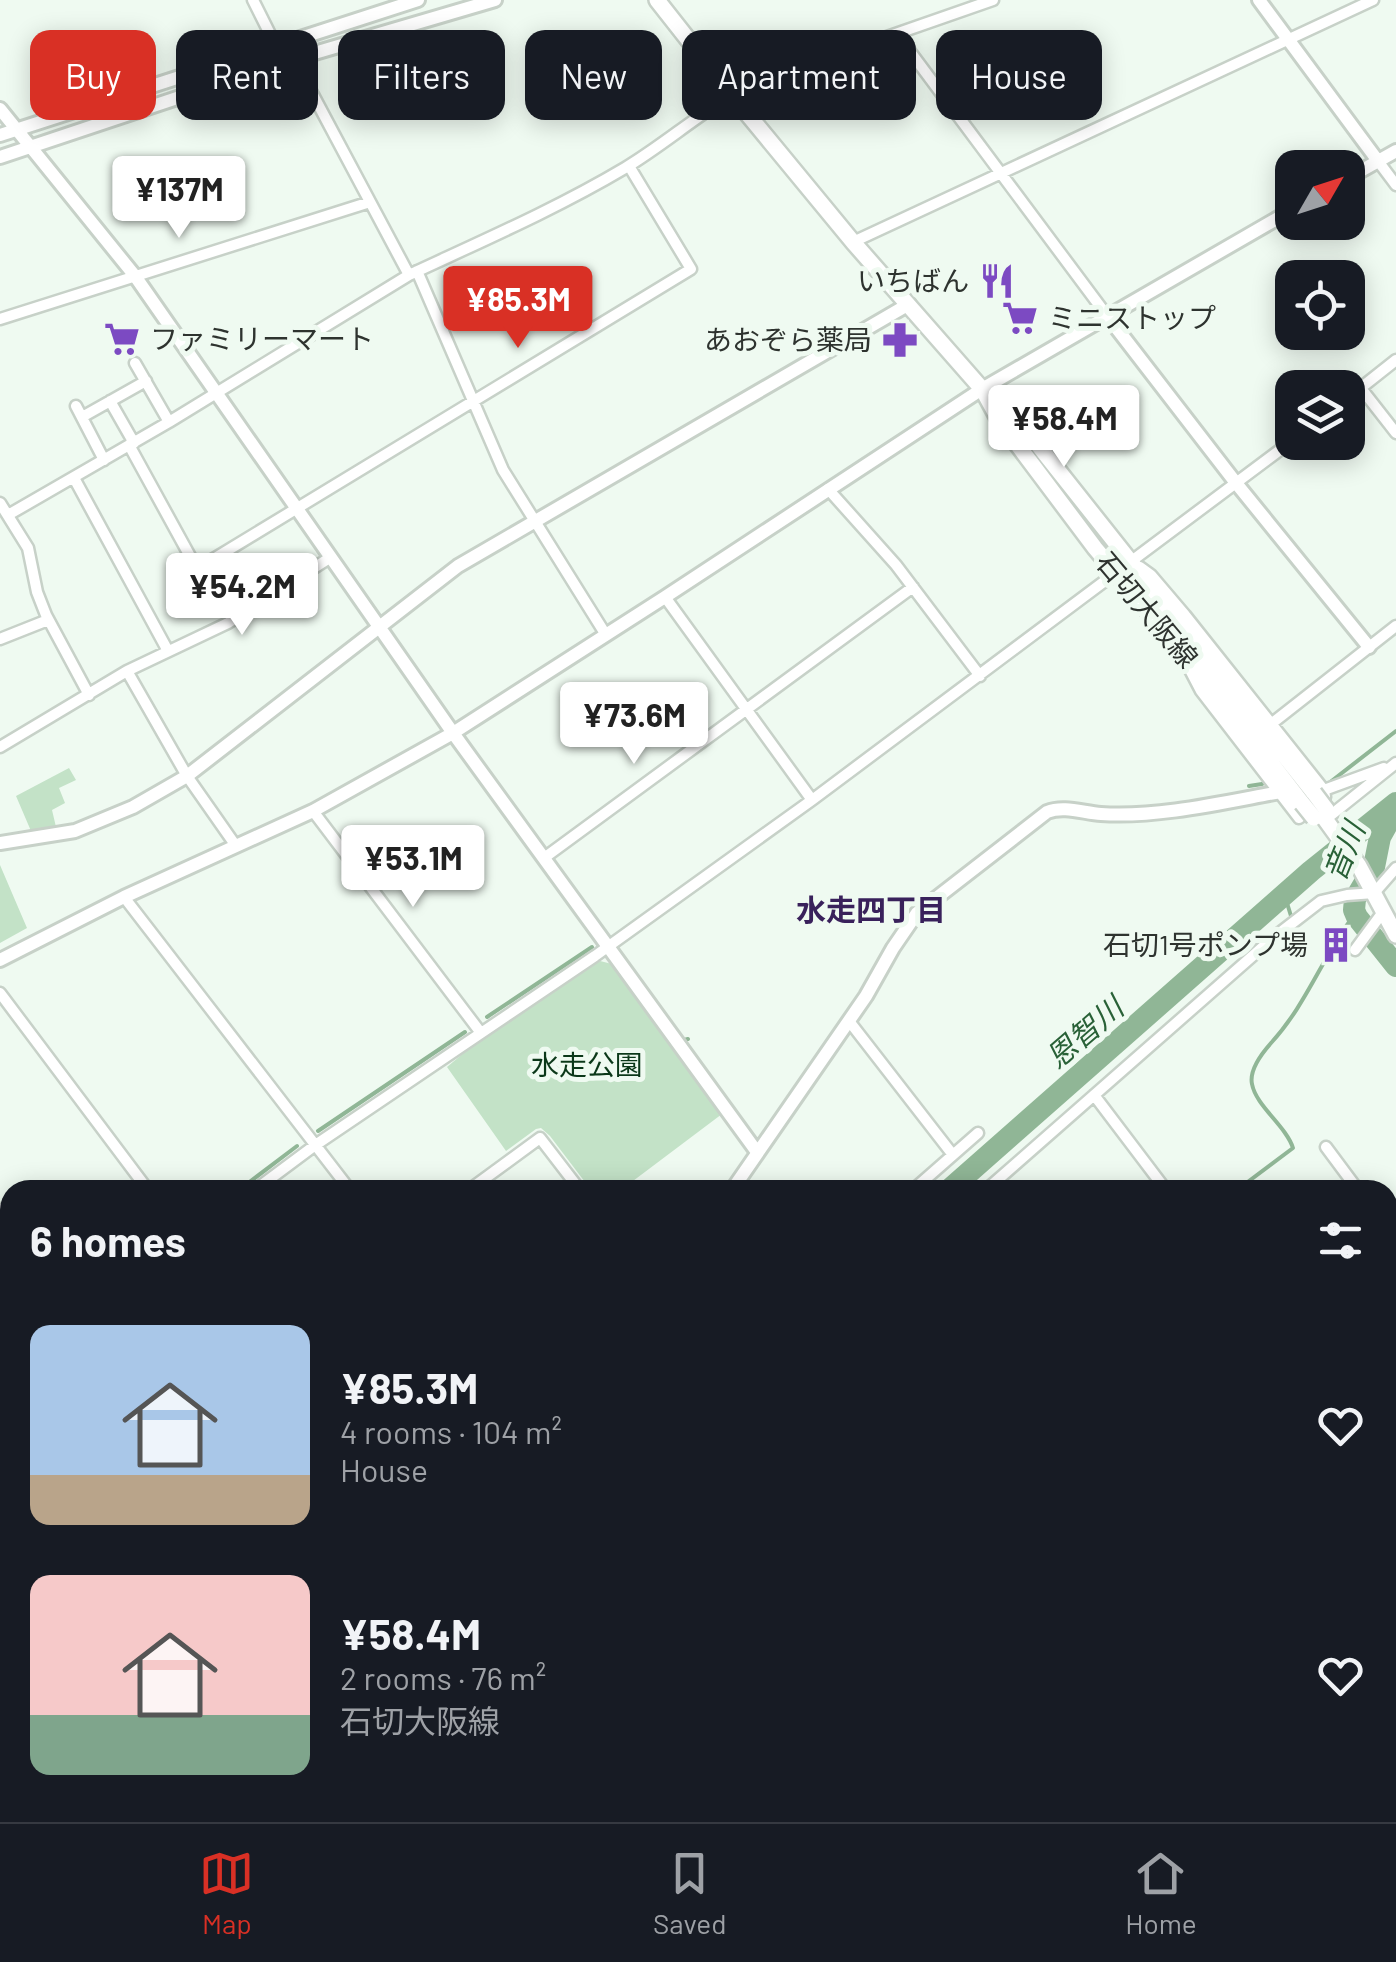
<!DOCTYPE html>
<meta charset="utf-8">
<style>
body{margin:0;font-family:Barlow,"Noto Sans JP",sans-serif;background:#242831;color:#f1f3f6;height:100vh;display:flex;flex-direction:column;font-size:38px;white-space:nowrap}
*{box-sizing:border-box;margin:0}
p{font-size:32px;color:#9ea1a6}
.icon{flex:none;width:55px;height:55px;fill:none;stroke:currentColor;stroke-width:2;stroke-linecap:round;stroke-linejoin:round}
.map{position:relative;flex:1;overflow:hidden}
.panel{position:absolute;left:0px;top:1180px;width:1398px;height:642px;display:flex;flex-direction:column;background:#171b24;border-radius:30px 30px 0 0;box-shadow:0 5px 25px #0003}
.panel>*{flex:none}
.guide{position:absolute;left:30px;top:30px;width:1338px;height:90px;display:flex;gap:20px}
.needle{width:65px;rotate:51deg}
.controls{position:absolute;left:1275px;top:150px;display:grid;gap:20px}
.controls a{display:grid;place-items:center;width:90px;height:90px;border-radius:20px;background:#171b24;box-shadow:0 5px 25px #0003;font-size:50px}
.price{position:absolute;translate:-50% -85px;padding:0 22px;border-radius:10px;background:#fff;color:#222;font-size:32px;line-height:65px;filter:drop-shadow(0 2px 5px #0008)}
.price::after{content:'';position:absolute;left:50%;top:60px;width:30px;height:22px;margin-left:-15px;background:inherit;clip-path:polygon(0 0,100% 0,50% 100%)}
.price.selected{background:#d93025;color:#fff}
ul{padding:0;list-style:none}
li{display:flex;align-items:center;gap:30px;height:250px;padding:0 30px}
li span{display:grid;place-items:center;flex:none;width:280px;height:200px;border-radius:20px;color:#555}
li>.icon{margin-inline-start:auto}
span .icon{width:120px;height:120px;fill:#fffc;stroke-width:1}
li b{font-size:42px}
h2{display:flex;justify-content:space-between;align-items:center;height:120px;padding:0 30px;font-size:42px}
.tag{padding:0 35px;border-radius:20px;background:#171b24;box-shadow:0 5px 25px #0003;font-size:35px;line-height:90px}
.tag.selected{background:#d93025;color:#fff}
.tab-bar{display:flex;justify-content:space-around;align-items:center;height:140px;border-top:2px solid #363941;background:#171b24;font-size:28px;color:#9ea1a6}
.tab-bar a{display:grid;justify-items:center;gap:5px}
.tab-bar .selected{color:#d93025}
.map>svg:first-child{display:block}
</style>
<div class="map">
<svg width="1396" height="1822" viewBox="0 0 1396 1822">
<rect width="100%" height="100%" fill="#effaf1"/>
<!-- green -->
<path fill="#c3e2c7" d="M69,768L76,780L59,788L65,803L52,810L56,827L31,831L16,796Z
M0,865L27,928L0,943Z
M600,961L612,964L722,1114L621,1190H591L550,1136L541,1128L536,1129L506,1151L447,1067L466,1051Z"/>
<g fill="none" stroke-linecap="round" stroke-linejoin="round">
<!-- stream -->
<path stroke="#90b696" stroke-width="4" d="M1329,783L1396,731
M1249,786L1262,784
M1287,893V903L1291,916
M1362,923L1363,913
M487,1017L592,947
M684,1040L688,1039
M318,1131L465,1032
M239,1190L297,1146
M1237,1190L1293,1148C1286,1126 1256,1106 1252,1084C1249,1070 1263,1052 1271,1043C1307,1004 1323,955 1355,914
M0,1373L10,1365
M1388,1677L1396,1688
M1327,1812L1328,1814"/>
<!-- river -->
<path stroke="#90b696" stroke-width="22" d="M1393,814L1380,837L1374,867L1355,899L1354,910L1357,917L1396,966
M949,1190L1311,871L1396,803
M127,1822L142,1812"/>
<!-- minor-tunnel -->
<path stroke="#c8d2ca" stroke-width="10" stroke-dasharray="10 5" stroke-linecap="butt" d="M219,1822L231,1812"/>
<defs>
<path id="minor" d="M253,0L276,46L294,59L409,275C482,241 556,209 625,168C670,141 708,105 755,83L993,0
M897,34L1108,317
M1378,161L1396,185
M853,242L1373,0
M417,271L503,470L606,635
M0,319L370,202
M135,363L169,422
M1360,387L1396,433
M1348,398L1396,360
M110,401L134,443
M76,406L104,460
M82,417L146,381
M129,445L197,569L691,269L629,166
M74,478L168,651
M828,489L896,565L980,676
M0,503L28,548L37,592L46,615L89,695
M8,515L169,422L409,275
M1140,567L1151,575L1185,615L1324,790L1325,797L1299,818L1201,691L1189,668
M665,597L812,800
M0,639L48,620
M127,671L228,623L331,557
M1271,724L1396,626
M0,747L127,671L187,776L236,846
M1324,790L1384,768
M313,811L481,1033
M1326,819L1396,763
M544,858L913,587
M124,897L350,1190
M1355,950L1383,912
M0,993L148,1190
M849,1021L953,1155
M1094,1095L1166,1190
M1326,1147L1358,1190
M255,1190L314,1146L595,956L812,800L1292,441
M469,1190L540,1138L580,1190
M913,1190L978,1133
M986,1190L1273,938L1321,901L1347,895L1374,893L1396,868
M0,1209L10,1222
M1388,1229L1396,1241
M0,1384L10,1376
M0,1446L10,1458
M1395,1544L1396,1545
M0,1608L10,1620
M0,1651L10,1643
M1388,1691L1396,1703
M271,1812L278,1822
M446,1812L453,1822
M643,1812L650,1822
M836,1812L843,1822
M1334,1812L1341,1822
M49,1822L63,1812
M176,1822L194,1814
M521,1822L534,1812
M1075,1822L1088,1812"/>
<path id="tertiary" d="M1259,0L1378,161
M0,109L135,276L453,733L757,1152
M0,135L418,0
M0,157L294,59L495,0
M1348,178L1396,151
M1108,317L1236,483L1369,647
M0,843L75,831L133,807L187,776L458,566L909,304
M0,960L124,897L313,811L453,733L665,597L982,389L1292,210
M732,1190L866,996L893,948L917,913L1047,812C1064,805 1084,813 1101,814C1157,818 1225,802 1280,792"/>
<path id="secondary" d="M657,0L731,94L853,242L982,389L1011,411L1314,793
M986,396L999,420L1095,548L1217,693L1302,803
M1326,809L1325,819L1359,866L1396,935"/>
<path id="trunk" d="M1388,1450L1396,1444
M1388,1466L1396,1460
M1388,1481L1396,1475
M885,1822L900,1812
M925,1822L936,1812"/>
<path id="motorway" d="M0,1478L10,1490
M0,1505L10,1518
M0,1551L10,1563
M0,1577L10,1590
M195,1812L203,1822
M256,1812L264,1822"/>
</defs>
<!-- minor casing -->
<use href="#minor" stroke="#c7d1c8" stroke-width="15"/>
<!-- tertiary casing -->
<use href="#tertiary" stroke="#c7d1c8" stroke-width="18"/>
<!-- secondary casing -->
<use href="#secondary" stroke="#c7d1c8" stroke-width="20"/>
<!-- trunk casing -->
<use href="#trunk" stroke="#439b5b" stroke-width="22"/>
<!-- motorway casing -->
<use href="#motorway" stroke="#439b5b" stroke-width="25"/>
<!-- minor -->
<use href="#minor" stroke="#fff" stroke-width="10"/>
<!-- tertiary -->
<use href="#tertiary" stroke="#fff" stroke-width="12"/>
<!-- secondary -->
<use href="#secondary" stroke="#fff" stroke-width="15"/>
<!-- trunk -->
<use href="#trunk" stroke="#72dc8f" stroke-width="18"/>
<!-- motorway -->
<use href="#motorway" stroke="#4ed373" stroke-width="20"/>
<!-- rail -->
<path stroke="#787f79" stroke-width="4" stroke-dasharray="20 10" stroke-linecap="butt" d="M0,1535L10,1548
M221,1812L229,1822"/>
<defs>
<path id="secondary-bridge" d="M1314,793L1326,809
M1302,803L1314,818"/>
</defs>
<!-- secondary-bridge casing -->
<use href="#secondary-bridge" stroke="#c7d1c8" stroke-width="20" stroke-linecap="butt"/>
<!-- secondary-bridge -->
<use href="#secondary-bridge" stroke="#fff" stroke-width="15"/>
</g>
<!-- icons -->
<defs>
<symbol id="restaurant-bare" viewBox="-9 -9 18 18"><path d="M-5-6h1v4h1v-4h1v4h1v-4h1v5L-1.5 .5V6h-2V.5L-5-1ZM5-6V6H3V1.5H1.5Q1.5-4 5-6Z" fill="#7c4ac2" stroke="#effaf1" stroke-width="2.5" paint-order="stroke"/></symbol>
<symbol id="supermarket-bare" viewBox="-9 -9 18 18"><path d="M-6-5.5h2.5l.6 2H6L4.5 2H-2.5L-4.4-4H-6ZM-1.5 3.2a1.3 1.3 0 1 0 .1 0ZM3 3.2a1.3 1.3 0 1 0 .1 0Z" fill="#7c4ac2" stroke="#effaf1" stroke-width="2.5" paint-order="stroke"/></symbol>
<symbol id="pharmacy-bare" viewBox="-9 -9 18 18"><path d="M-2-6h4v4h4v4h-4v4h-4v-4h-4v-4h4Z" fill="#7c4ac2" stroke="#effaf1" stroke-width="2.5" paint-order="stroke"/></symbol>
<symbol id="building-bare" viewBox="-9 -9 18 18"><path d="M-4-6H4V6H1V3H-1V6H-4ZM-2.5-4.3h1.7v1.8h-1.7ZM.8-4.3h1.7v1.8H.8ZM-2.5-1h1.7V.8h-1.7ZM.8-1h1.7V.8H.8Z" fill="#7c4ac2" stroke="#effaf1" stroke-width="2.5" paint-order="stroke"/></symbol>
</defs>
<g fill-rule="evenodd">
<use href="#restaurant-bare" x="972" y="256" width="50" height="50"/>
<use href="#supermarket-bare" x="995" y="293" width="50" height="50"/>
<use href="#supermarket-bare" x="97" y="314" width="50" height="50"/>
<use href="#pharmacy-bare" x="875" y="315" width="50" height="50"/>
<use href="#building-bare" x="1311" y="920" width="50" height="50"/>
</g>
<g text-anchor="middle" stroke-width="10" stroke-linejoin="round" paint-order="stroke">
<!-- poi labels -->
<g font-size="28" fill="#2e332f" stroke="#effaf1" text-anchor="end">
<text x="969" y="291">いちばん</text>
<text x="1048" y="328" text-anchor="start">ミニストップ</text>
<text x="150" y="349" text-anchor="start">ファミリーマート</text>
<text x="872" y="350">あおぞら薬局</text>
<text x="1308" y="955">石切1号ポンプ場</text>
</g>
<!-- street labels -->
<g font-size="28" fill="#2e332f" stroke="#effaf1">
<text transform="translate(1147 610) rotate(50)" y="10">石切大阪線</text>
</g>
<!-- park labels -->
<g font-size="28" fill="#0b3819" stroke="#effaf1">
<text x="587" y="1075">水走公園</text>
</g>
<!-- water labels -->
<g font-size="30" font-style="italic" fill="#296137" stroke="#effaf1">
<text transform="translate(1345 852) rotate(-68)" y="10">音川</text>
<text transform="translate(1085 1033) rotate(-41)" y="10">恩智川</text>
</g>
<!-- neighbourhood labels -->
<g font-size="30" font-weight="bold" fill="#39215b" stroke="#effaf1">
<text x="871" y="921">水走四丁目</text>
</g>
</g>
</svg>
<div class="controls">
<a><svg class="needle" viewBox="-14 -14 28 28"><path d="M0-13l5 13h-10z" fill="#e53935"/><path d="M0 13l5-13h-10z" fill="#9ea1a6"/></svg></a>
<a><svg class="icon" aria-label="locate" viewBox="0 0 24 24"><circle cx="12" cy="12" r="6"/><path d="M12 2v4M12 18v4M2 12h4M18 12h4"/></svg></a>
<a><svg class="icon" aria-label="layers" viewBox="0 0 24 24"><path d="M12 4l9 5-9 5-9-5zM3 14l9 5 9-5"/></svg></a>
</div>
<b class="price" style="left:179px;top:241px">¥137M</b>
<b class="price selected" style="left:518px;top:351px">¥85.3M</b>
<b class="price" style="left:1064px;top:470px">¥58.4M</b>
<b class="price" style="left:242px;top:638px">¥54.2M</b>
<b class="price" style="left:634px;top:767px">¥73.6M</b>
<b class="price" style="left:413px;top:910px">¥53.1M</b>
<div class="guide">
<a class="tag selected">Buy</a>
<a class="tag">Rent</a>
<a class="tag">Filters</a>
<a class="tag">New</a>
<a class="tag">Apartment</a>
<a class="tag">House</a>
</div>
<section class="panel">
<h2>6 homes<svg class="icon" aria-label="filters" viewBox="0 0 24 24"><path d="M4 7h16M4 17h16"/><circle cx="9" cy="7" r="2"/><circle cx="15" cy="17" r="2"/></svg></h2>
<ul>
<li><span style="background:linear-gradient(#a9c7e8 75%,#b9a48a 0)"><svg class="icon" aria-label="home" viewBox="0 0 24 24"><path d="M3 11l9-7 9 7M6 9v11h12V9"/></svg></span><div><b>¥85.3M</b><p>4 rooms · 104 m²</p><p>House</p></div><svg class="icon" aria-label="heart" viewBox="0 0 24 24"><path d="M12 20l-8-8c-3-5 5-10 8-4 3-6 11-1 8 4z"/></svg></li>
<li><span style="background:linear-gradient(#f6c9c9 70%,#7fa58c 0)"><svg class="icon" aria-label="home" viewBox="0 0 24 24"><path d="M3 11l9-7 9 7M6 9v11h12V9"/></svg></span><div><b>¥58.4M</b><p>2 rooms · 76 m²</p><p>石切大阪線</p></div><svg class="icon" aria-label="heart" viewBox="0 0 24 24"><path d="M12 20l-8-8c-3-5 5-10 8-4 3-6 11-1 8 4z"/></svg></li>
</ul>
</section>
</div>
<nav class="tab-bar">
<a class="selected"><svg class="icon" aria-label="map" viewBox="0 0 24 24"><path d="M3 6l6-2 6 2 6-2v14l-6 2-6-2-6 2zM9 4v14M15 6v14"/></svg>Map</a>
<a><svg class="icon" aria-label="saved" viewBox="0 0 24 24"><path d="M7 4h10v16l-5-4-5 4z"/></svg>Saved</a>
<a><svg class="icon" aria-label="home" viewBox="0 0 24 24"><path d="M3 11l9-7 9 7M6 9v11h12V9"/></svg>Home</a>
</nav>
